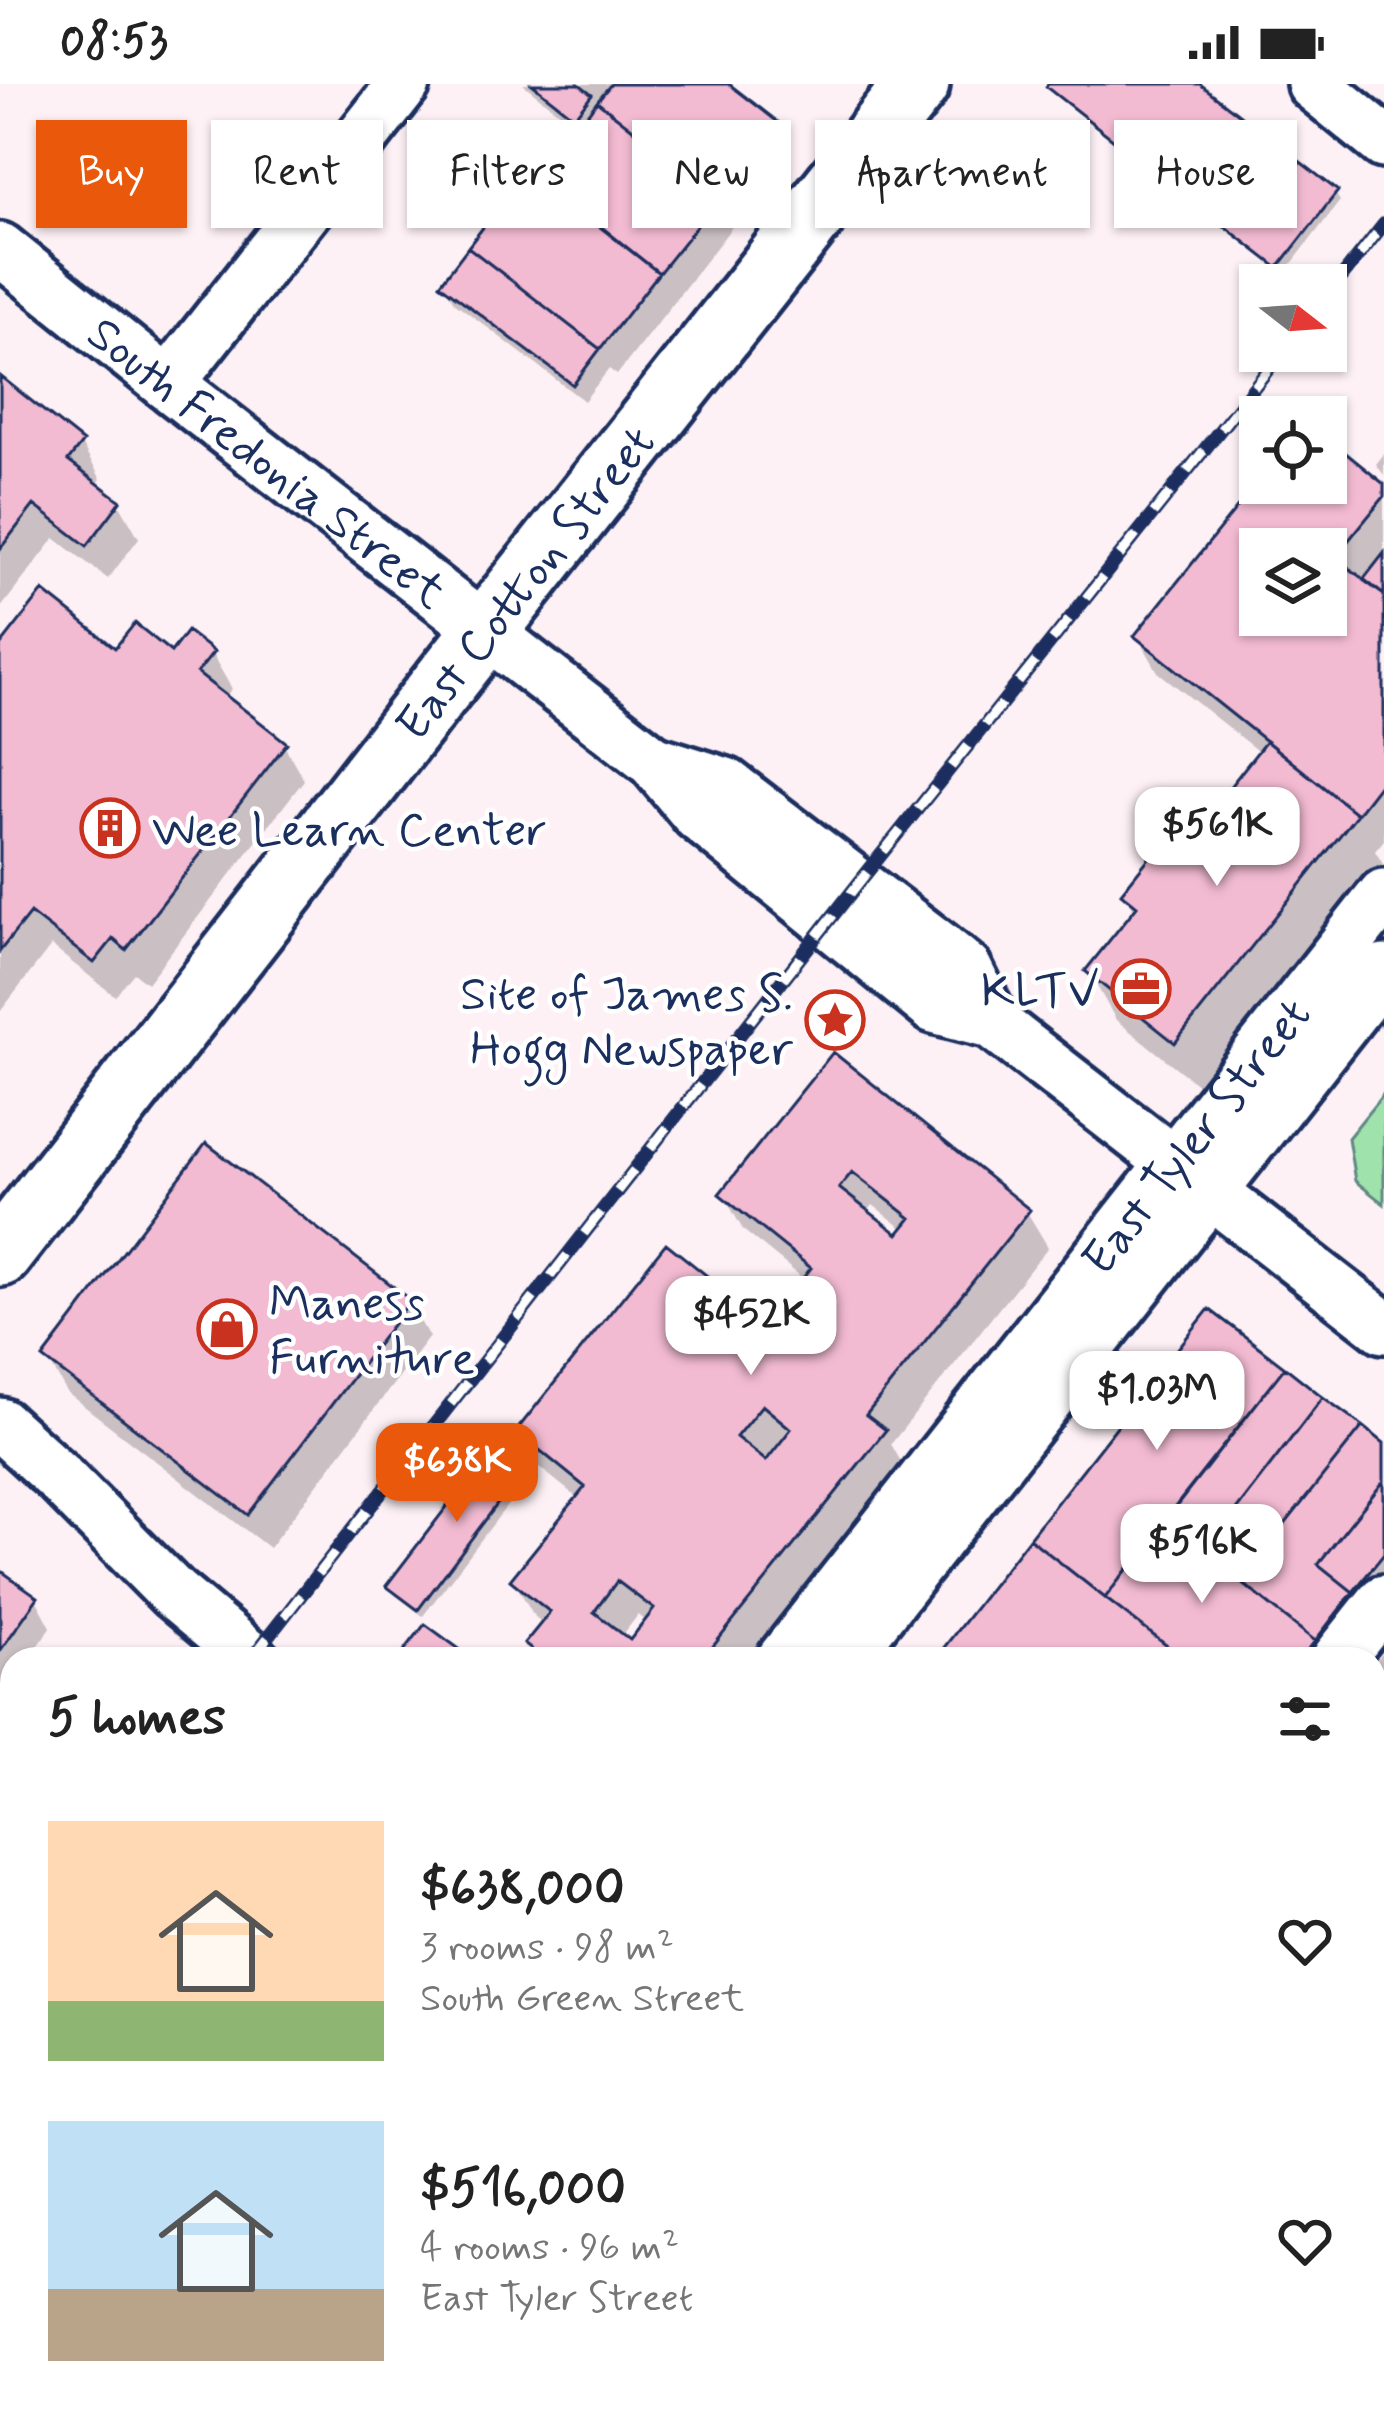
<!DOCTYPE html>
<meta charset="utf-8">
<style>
body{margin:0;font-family:Mynerve,sans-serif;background:#f6f6f6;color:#222;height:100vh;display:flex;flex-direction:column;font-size:45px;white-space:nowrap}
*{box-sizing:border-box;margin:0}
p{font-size:39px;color:#767676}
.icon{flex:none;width:66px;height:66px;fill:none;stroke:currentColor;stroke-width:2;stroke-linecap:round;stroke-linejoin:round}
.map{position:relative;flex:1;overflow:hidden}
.details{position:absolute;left:0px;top:1563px;width:1386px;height:771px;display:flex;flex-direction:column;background:#fff;border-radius:36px 36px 0 0;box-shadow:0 3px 9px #0004}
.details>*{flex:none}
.guide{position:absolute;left:36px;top:36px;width:1314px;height:108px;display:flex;gap:24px}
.needle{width:78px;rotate:107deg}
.tools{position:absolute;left:1239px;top:180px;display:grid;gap:24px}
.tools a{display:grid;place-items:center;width:108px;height:108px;border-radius:0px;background:#fff;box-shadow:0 3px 9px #0004;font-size:60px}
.price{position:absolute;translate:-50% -102px;padding:0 27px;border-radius:24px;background:#fff;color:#222;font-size:39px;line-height:78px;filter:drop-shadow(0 3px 6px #0008)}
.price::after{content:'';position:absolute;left:50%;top:72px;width:36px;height:27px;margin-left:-18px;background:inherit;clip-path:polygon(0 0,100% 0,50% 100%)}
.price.selected{background:#ea580c;color:#fff}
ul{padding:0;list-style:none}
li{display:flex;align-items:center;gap:36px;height:300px;padding:0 48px}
li span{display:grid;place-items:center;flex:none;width:336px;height:240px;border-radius:0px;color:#555}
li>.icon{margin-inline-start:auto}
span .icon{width:144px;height:144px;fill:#fffc;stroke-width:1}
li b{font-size:51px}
h2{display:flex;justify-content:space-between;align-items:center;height:144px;padding:0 48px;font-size:51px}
.tag{padding:0 42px;border-radius:0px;background:#fff;box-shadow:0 3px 9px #0004;font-size:42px;line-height:108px}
.tag.selected{background:#ea580c;color:#fff}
.status{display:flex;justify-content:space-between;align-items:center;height:84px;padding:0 60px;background:#fff;direction:ltr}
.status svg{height:33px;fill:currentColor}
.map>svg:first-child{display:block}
</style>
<div class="status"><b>08:53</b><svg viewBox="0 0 49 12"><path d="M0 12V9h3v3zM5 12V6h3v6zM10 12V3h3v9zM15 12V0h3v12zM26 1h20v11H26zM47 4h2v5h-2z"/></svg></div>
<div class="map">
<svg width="1384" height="2333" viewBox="0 0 1384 2333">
<rect width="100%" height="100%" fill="#fdf1f6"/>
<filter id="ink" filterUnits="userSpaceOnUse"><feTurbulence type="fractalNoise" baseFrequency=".00833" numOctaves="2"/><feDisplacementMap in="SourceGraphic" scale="24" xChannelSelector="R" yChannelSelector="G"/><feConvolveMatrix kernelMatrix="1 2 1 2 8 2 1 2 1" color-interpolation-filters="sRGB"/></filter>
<g filter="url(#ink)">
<!-- built -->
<path fill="#fae1eb" d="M12,1834V2006L0,2025V1852Z"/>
<!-- green -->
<path fill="#a0e2ab" stroke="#5e8884" stroke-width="3" d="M1384,1009V1120L1355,1097L1348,1054Z"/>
<!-- shadow -->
<path fill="#0003" fill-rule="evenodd" d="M523,0H724L775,40L791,67L617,291L609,285L584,317L454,218L444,200L552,109L542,93L580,45Z
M1052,0H1196L1335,109L1340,117L1284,190L1054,11L1050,3Z
M0,296L81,360L101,395L96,401L119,419L139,454L108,495L55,454L0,525Z
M1326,357L1384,404V756L1375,767L1383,780L1203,1005L1116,936L1089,888L1136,828L1125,809L1211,733L1260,669L1158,588L1138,553L1261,399H1326ZM1260,465H1326V531H1260Z
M1384,370V391L1376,380Z
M0,567L171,572L212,570L232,605L224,614L284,661L304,696L147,899L134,889L115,912L51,862L0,928Z
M833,972L1027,1128L1048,1163L891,1360L904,1383L750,1575H536L528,1560L544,1540L534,1532L514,1497L579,1415L539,1383L519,1347L767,1244L805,1196L743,1146L723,1110ZM873,1121L905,1146L899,1154L867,1129ZM638,1531L648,1538L631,1560L621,1553Z
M409,1218L429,1253L269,1464L67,1309L47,1274Z
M1210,1229L1384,1363V1500L1356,1518L1312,1575H939Z
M526,1381L531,1390L423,1532L395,1511L390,1503Z
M0,1490L36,1515L51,1543L28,1575H12V1598L0,1615Z
M1384,1567V1588L1377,1576Z
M1374,1592L1384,1600V1741L1374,1733Z
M12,2177V2243L0,2231V2192Z
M12,2266V2322H146L137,2333H0V2281Z
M890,2322H1078L1092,2333H904Z"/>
<!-- building -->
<path fill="#f3bbd2" stroke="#1b2f5e" stroke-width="3" fill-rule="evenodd" d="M532,0H579L592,10L574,33Z
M611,0H729L778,38L720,113L597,17Z
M1048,0H1200L1338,107L1278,184L1046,3Z
M597,17L720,113L659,189L539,93Z
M527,86L659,189L600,265L468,163Z
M468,163L600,265L573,301L440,200Z
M0,292L83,358L68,377L121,417L87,462L34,421L0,465Z
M1326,353L1384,400V413L1335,473L1384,511V695L1357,730L1134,552L1260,395V399H1326ZM1260,465H1326V531H1260Z
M1384,469V511L1363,496Z
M43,507L115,564L135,539L171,568L187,547L214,568L197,589L287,659L126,866L113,855L94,879L30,829L0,867V562Z
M1266,657L1357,730L1175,959L1085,887L1137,822L1121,809L1195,716L1210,728Z
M833,968L1030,1126L866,1331L886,1346L703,1575H543L524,1560L550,1528L510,1496L585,1403L516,1347L666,1159L767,1240L811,1184L719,1110ZM852,1088L911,1134L898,1150L839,1104ZM762,1321L791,1345L766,1377L736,1353ZM617,1497L654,1525L630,1556L594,1528Z
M206,1059L411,1216L248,1431L43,1274Z
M1209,1225L1285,1283L1105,1514L1029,1454Z
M1285,1283L1323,1313L1204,1468L1164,1437Z
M1323,1313L1363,1342L1240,1497L1204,1468Z
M1363,1342L1384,1359V1397L1318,1480L1353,1508L1315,1557L1240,1497Z
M498,1356L528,1379L418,1526L386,1502Z
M1384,1397V1470L1353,1508L1318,1480Z
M1164,1437L1315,1557L1301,1575H1184L1105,1514Z
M1029,1454L1105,1514L1184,1575H935Z
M0,1486L38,1513L0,1567Z
M425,1540L473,1575H415L404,1567Z
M1374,1589L1384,1596V1733L1374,1726Z
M12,2172V2231L0,2221V2187Z
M12,2261V2322H111L103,2333H0V2276Z
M381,2322H555L570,2333H373Z
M920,2322H1083L1096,2333H934Z"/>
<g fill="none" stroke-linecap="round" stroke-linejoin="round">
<defs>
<g id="minor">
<path d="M1313,0L1384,58"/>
<path id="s1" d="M0,165L168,300L653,677L698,731L934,923L992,938L1384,1243"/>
<path d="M168,300L404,0"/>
<path d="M653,677L726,700L939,863L966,885L992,938"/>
<path d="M0,1340L57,1392L173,1509L252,1575"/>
<path id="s2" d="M783,1575L1384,811"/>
<path d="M843,1575L1384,887"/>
<path d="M1338,1575L1384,1517"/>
<path d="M1374,2079L1384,2086"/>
<path d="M1374,2196L1384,2184"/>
<path d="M1207,2322L1221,2333"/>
<path d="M227,2333L235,2322"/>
<path d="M741,2333L750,2322"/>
<path d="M1263,2333L1272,2322"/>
</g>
<g id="major">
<path id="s3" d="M0,1170L437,608L917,0"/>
</g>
</defs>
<!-- minor casing -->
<use href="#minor" stroke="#1b2f5e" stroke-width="60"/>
<!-- major casing -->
<use href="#major" stroke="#1b2f5e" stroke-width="72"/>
<!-- minor -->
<use href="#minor" stroke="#fff" stroke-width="51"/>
<!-- major -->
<use href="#major" stroke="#fff" stroke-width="63"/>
<defs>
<path id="rail" d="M1326,213L1384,140
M251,1575L857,801L1283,267
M0,1930L12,1912"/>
</defs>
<!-- rail casing -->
<use href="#rail" stroke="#1b2f5e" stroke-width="14"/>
<!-- rail -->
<use href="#rail" stroke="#fff" stroke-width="9" stroke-dasharray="27" stroke-linecap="butt"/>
</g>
</g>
<!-- icons -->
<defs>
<symbol id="building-ring" viewBox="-11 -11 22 22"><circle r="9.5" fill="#fff" stroke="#c8321e" stroke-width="1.5"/><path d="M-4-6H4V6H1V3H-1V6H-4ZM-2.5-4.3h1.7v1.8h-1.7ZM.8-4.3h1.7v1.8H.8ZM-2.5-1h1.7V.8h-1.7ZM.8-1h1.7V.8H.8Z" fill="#c8321e"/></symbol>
<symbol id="office-ring" viewBox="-11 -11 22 22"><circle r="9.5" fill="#fff" stroke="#c8321e" stroke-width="1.5"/><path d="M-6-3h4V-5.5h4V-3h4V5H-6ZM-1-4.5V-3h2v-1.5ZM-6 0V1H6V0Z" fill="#c8321e"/></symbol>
<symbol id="sight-ring" viewBox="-11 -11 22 22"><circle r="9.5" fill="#fff" stroke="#c8321e" stroke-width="1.5"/><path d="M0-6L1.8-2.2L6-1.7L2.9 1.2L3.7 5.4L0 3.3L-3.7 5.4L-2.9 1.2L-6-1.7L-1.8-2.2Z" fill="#c8321e"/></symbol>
<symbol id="shop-ring" viewBox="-11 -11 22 22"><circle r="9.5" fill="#fff" stroke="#c8321e" stroke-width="1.5"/><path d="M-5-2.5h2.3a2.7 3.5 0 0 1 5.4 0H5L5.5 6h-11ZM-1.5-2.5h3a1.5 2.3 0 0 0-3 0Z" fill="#c8321e"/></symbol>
</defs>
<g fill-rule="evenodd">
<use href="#building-ring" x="77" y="711" width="66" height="66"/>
<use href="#office-ring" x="1108" y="872" width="66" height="66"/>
<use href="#sight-ring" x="802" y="903" width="66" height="66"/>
<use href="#shop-ring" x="194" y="1212" width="66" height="66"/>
</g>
<g text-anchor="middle" stroke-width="9" stroke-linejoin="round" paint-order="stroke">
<!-- street labels -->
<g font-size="48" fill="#1b2f5e" stroke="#fff">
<text dy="17" stroke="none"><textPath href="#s1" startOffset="342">South Fredonia Street</textPath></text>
<text dy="17" stroke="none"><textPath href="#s3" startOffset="852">East Cotton Street</textPath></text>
<text dy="17" stroke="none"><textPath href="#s2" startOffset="666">East Tyler Street</textPath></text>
</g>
<!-- poi labels -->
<g font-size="48" fill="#1b2f5e" stroke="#fff" text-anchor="start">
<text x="152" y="761">Wee Learn Center</text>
<text x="1099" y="922" text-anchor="end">KLTV</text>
<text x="793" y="925" text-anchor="end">Site of James S.<tspan x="793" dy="55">Hogg Newspaper</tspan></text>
<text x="269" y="1234">Maness<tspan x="269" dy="55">Furniture</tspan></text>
</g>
</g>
</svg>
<div class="tools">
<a><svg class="needle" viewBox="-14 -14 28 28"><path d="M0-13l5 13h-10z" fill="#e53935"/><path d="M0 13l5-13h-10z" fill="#767676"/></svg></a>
<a><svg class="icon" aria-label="locate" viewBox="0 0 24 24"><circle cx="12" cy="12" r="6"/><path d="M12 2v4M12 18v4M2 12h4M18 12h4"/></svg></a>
<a><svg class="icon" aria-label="layers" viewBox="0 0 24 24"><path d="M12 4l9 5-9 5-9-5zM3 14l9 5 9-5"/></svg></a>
</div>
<b class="price" style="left:1217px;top:805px">$561K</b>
<b class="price" style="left:751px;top:1294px">$452K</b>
<b class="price" style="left:1157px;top:1369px">$1.03M</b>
<b class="price selected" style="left:457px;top:1441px">$638K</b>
<b class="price" style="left:1202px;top:1522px">$516K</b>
<div class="guide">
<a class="tag selected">Buy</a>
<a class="tag">Rent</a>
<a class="tag">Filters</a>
<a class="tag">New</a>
<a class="tag">Apartment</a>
<a class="tag">House</a>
</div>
<section class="details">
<h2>5 homes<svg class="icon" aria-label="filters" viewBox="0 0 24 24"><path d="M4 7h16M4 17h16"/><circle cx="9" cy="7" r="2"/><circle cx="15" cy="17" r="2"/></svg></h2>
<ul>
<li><span style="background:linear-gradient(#ffd9b3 75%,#8fb573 0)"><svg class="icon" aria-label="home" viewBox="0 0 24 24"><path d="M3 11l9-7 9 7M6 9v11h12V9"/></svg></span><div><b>$638,000</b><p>3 rooms · 98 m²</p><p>South Green Street</p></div><svg class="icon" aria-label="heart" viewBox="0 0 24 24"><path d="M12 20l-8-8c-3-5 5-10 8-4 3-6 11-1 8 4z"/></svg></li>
<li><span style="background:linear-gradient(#bfe0f5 70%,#b9a48a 0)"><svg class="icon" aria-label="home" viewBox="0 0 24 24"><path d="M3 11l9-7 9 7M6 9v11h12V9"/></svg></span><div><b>$516,000</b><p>4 rooms · 96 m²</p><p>East Tyler Street</p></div><svg class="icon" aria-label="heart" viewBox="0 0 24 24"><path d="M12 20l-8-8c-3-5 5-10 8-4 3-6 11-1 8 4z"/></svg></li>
</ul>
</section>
</div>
